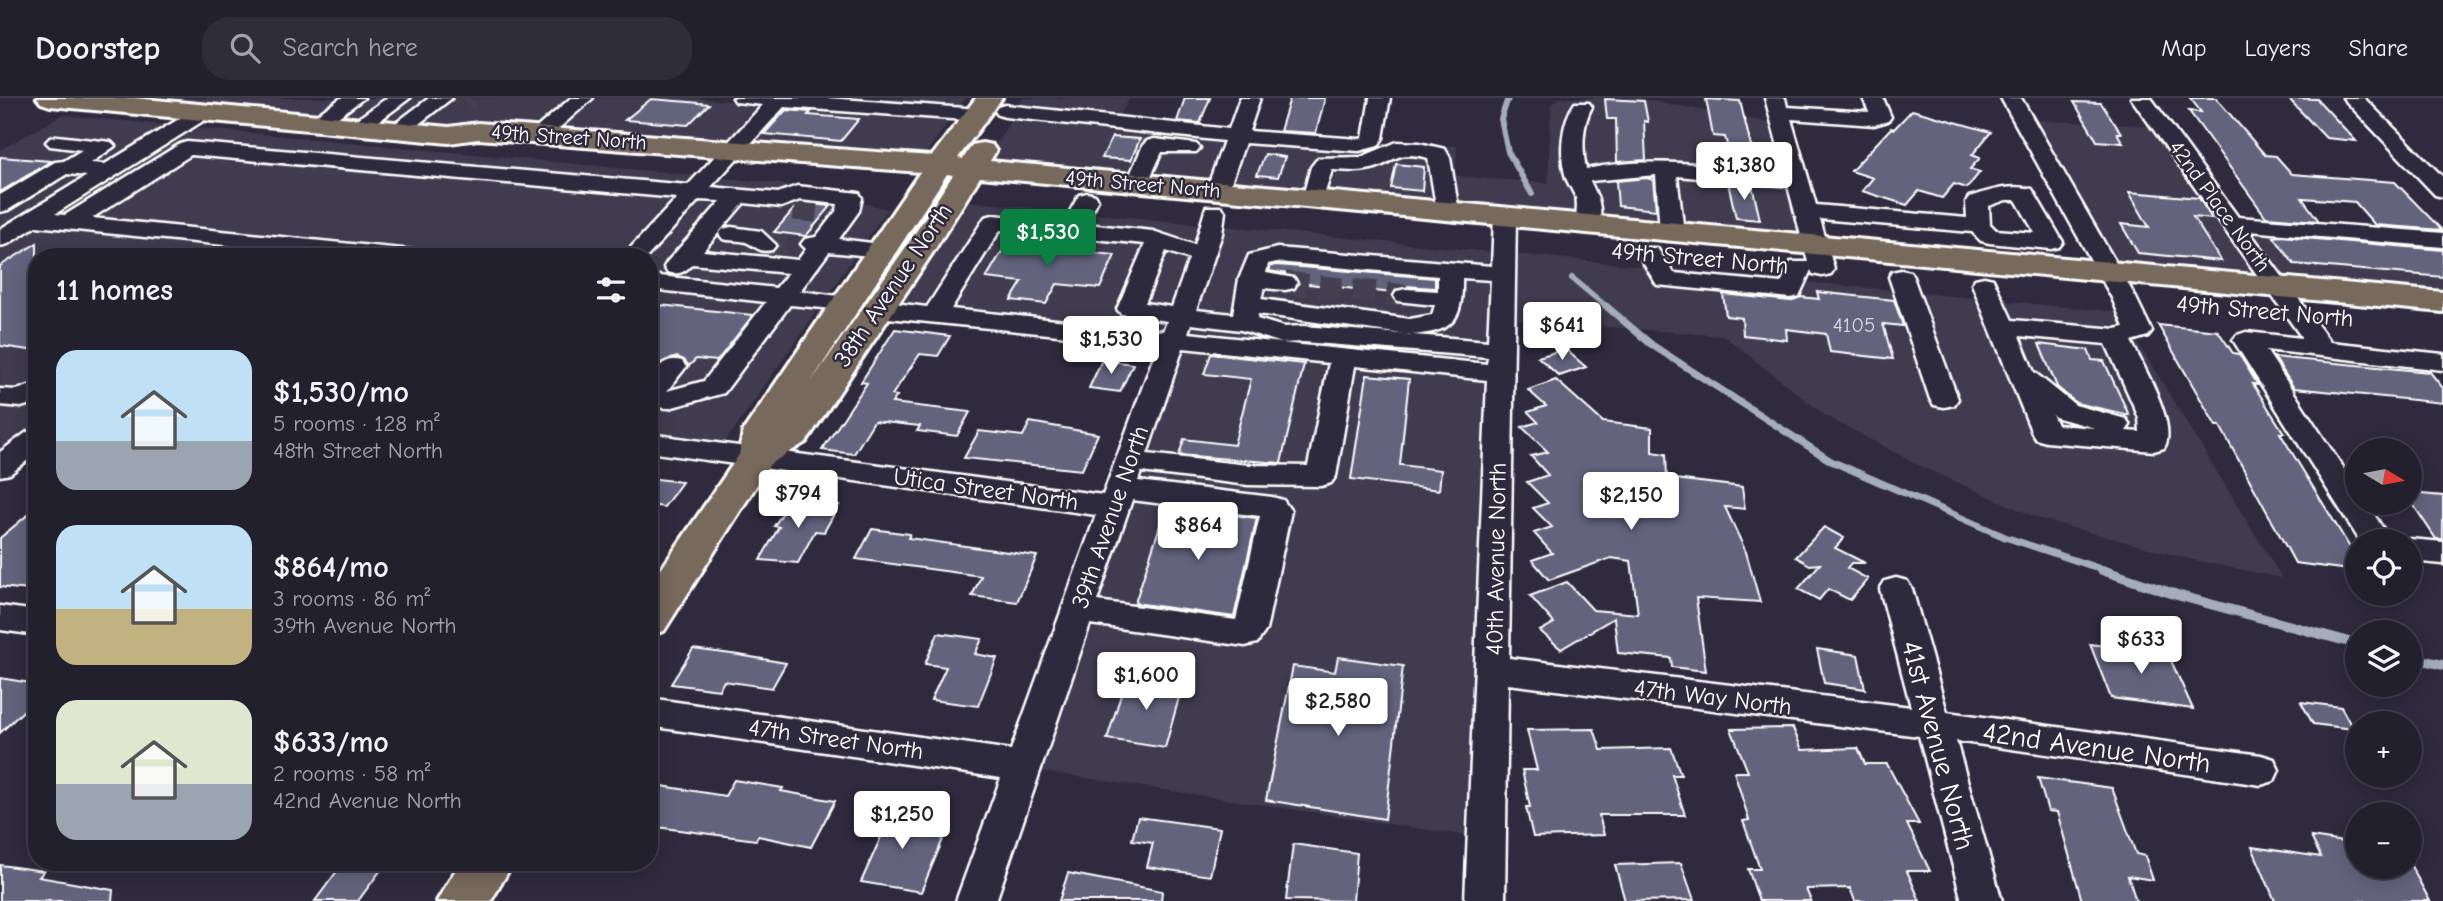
<!DOCTYPE html>
<meta charset="utf-8">
<style>
body{margin:0;font-family:"Comic Neue",sans-serif;background:#2f2d3a;color:#f1f3f6;height:100vh;display:flex;flex-direction:column;font-size:26px;white-space:nowrap}
*{box-sizing:border-box;margin:0}
p{font-size:23px;color:#a3a3aa}
.icon{flex:none;width:38px;height:38px;fill:none;stroke:currentColor;stroke-width:2;stroke-linecap:round;stroke-linejoin:round}
.map{position:relative;flex:1;overflow:hidden}
.side{position:absolute;left:28px;top:150px;width:630px;height:623px;display:flex;flex-direction:column;background:#23202e;border-radius:28px;box-shadow:0 4px 18px #0003,0 0 0 2px #403e4a}
.side>*{flex:none}
.needle{width:46px;rotate:100deg}
.buttons{position:absolute;left:2345px;top:340px;display:grid;gap:14px}
.buttons a{display:grid;place-items:center;width:77px;height:77px;border-radius:50%;background:#23202e;box-shadow:0 4px 18px #0003,0 0 0 2px #403e4a;font-size:35px}
.price{position:absolute;translate:-50% -60px;padding:0 16px;border-radius:7px;background:#fff;color:#222;font-size:23px;line-height:46px;filter:drop-shadow(0 2px 4px #0008)}
.price::after{content:'';position:absolute;left:50%;top:42px;width:21px;height:16px;margin-left:-10px;background:inherit;clip-path:polygon(0 0,100% 0,50% 100%)}
.price.selected{background:#0b8043;color:#fff}
ul{padding:0;list-style:none}
li{display:flex;align-items:center;gap:21px;height:175px;padding:0 28px}
li span{display:grid;place-items:center;flex:none;width:196px;height:140px;border-radius:21px;color:#555}
li>.icon{margin-inline-start:auto}
span .icon{width:84px;height:84px;fill:#fffc;stroke-width:1}
li b{font-size:30px}
h2{display:flex;justify-content:space-between;align-items:center;height:84px;padding:0 28px;font-size:30px}
header{display:flex;align-items:center;gap:42px;box-sizing:border-box;height:98px;padding:0 35px;background:#23202e;border-bottom:2px solid #403e4a}
header strong{font-size:33px}
nav{display:flex;gap:38px;margin-inline-start:auto;font-size:24px}
.search{width:490px;height:63px;background:#2f2d3a;display:flex;align-items:center;gap:18px;box-sizing:border-box;padding:0 24px;border-radius:28px;color:#a3a3aa;font-size:26px}
.map>svg:first-child{display:block}
</style>
<header>
<strong>Doorstep</strong>
<div class="search"><svg class="icon" aria-label="search" viewBox="0 0 24 24"><circle cx="10" cy="10" r="6"/><path d="M15 15l6 6"/></svg>Search here</div>
<nav><a>Map</a><a>Layers</a><a>Share</a></nav>
</header>
<div class="map">
<svg width="2443" height="803" viewBox="0 0 2443 803">
<rect width="100%" height="100%" fill="#2f2a3d"/>
<filter id="ink" filterUnits="userSpaceOnUse"><feTurbulence type="fractalNoise" baseFrequency=".0143" numOctaves="2"/><feDisplacementMap in="SourceGraphic" scale="14" xChannelSelector="R" yChannelSelector="G"/><feConvolveMatrix kernelMatrix="1 2 1 2 8 2 1 2 1" color-interpolation-filters="sRGB"/></filter>
<g filter="url(#ink)">
<!-- built -->
<path fill="#3f3b50" d="M135,0H345L322,15Z
M365,0H573L534,33L340,17Z
M593,0H693L766,6L730,45L554,34Z
M865,0H966L923,59L749,47L785,7L856,10Z
M1023,0H1130L1110,34L1226,39L1208,87L985,66Z
M1559,0H1637L1771,25L1801,135L1230,89L1246,40L1457,48L1456,78L1548,85L1551,7Z
M62,17L777,85L888,111L724,346L649,337V159H37V329L0,352V52Z
M2033,22L2152,28L2258,177L2116,164Z
M963,103L1200,126L1161,235L894,206Z
M1223,128L1492,154L1469,738L1039,673Z
M2246,129L2443,145V195L2284,180Z
M1515,156L2119,214L2282,480L2189,461L2040,421L1922,369L1826,318L1724,238L1518,222L1514,258Z"/>
<g fill="none" stroke-linecap="round" stroke-linejoin="round">
<!-- stream-far2 -->
<path stroke="#a5adbb" stroke-width="6" d="M1508,0L1501,21L1508,54L1532,96
M1572,180L1608,210"/>
<!-- stream-far1 -->
<path stroke="#a5adbb" stroke-width="7" d="M1606,208L1652,247L1831,363L2005,439L2107,473"/>
<!-- stream -->
<path stroke="#a5adbb" stroke-width="10" d="M2102,472L2177,497L2357,546
M2410,559L2443,567"/>
</g>
<!-- building -->
<path fill="#63647e" stroke="#fff" stroke-width="2" d="M1185,0H1210L1200,25L1177,23Z
M1290,0H1325L1316,35L1280,33Z
M2190,0H2216L2265,57L2276,58L2292,76L2395,84L2442,132L2375,127L2355,104L2302,100L2319,123L2266,119L2189,13L2201,14Z
M2288,0L2317,1L2356,43L2326,40Z
M651,1L689,4L709,6L688,27L625,22Z
M1605,1L1644,3L1648,24L1644,23L1646,62L1617,64L1616,21H1607Z
M1706,1L1740,3L1753,56L1729,54L1725,39L1713,38Z
M2074,4L2101,5L2121,35H2117L2123,45L2097,43Z
M786,12L811,14L808,17L859,21L841,43L764,36Z
M1912,12L1991,34L1972,57L1980,60L1970,71L1980,74L1967,90L1954,86L1942,100L1919,93L1907,107L1862,93L1873,80L1851,73L1891,30L1894,31Z
M1112,39L1140,41L1131,62L1102,60Z
M1265,56L1285,59L1278,79L1257,77Z
M0,59L51,63L0,94Z
M1396,66L1424,69L1422,93L1391,90Z
M1647,80L1653,82L1656,112L1618,108L1616,83Z
M1728,85L1752,87L1760,122L1736,120Z
M2129,94L2199,100L2212,121L2193,119L2221,163L2138,155L2121,126L2149,129Z
M799,105L831,108L806,138L774,134Z
M2281,138L2443,152V179L2294,166L2274,139Z
M1026,143L1058,147L1055,151L1115,157L1100,190L1057,186L1046,206L1011,202L1022,184L986,180L1007,145L1024,147Z
M37,145V253L0,248V168Z
M1277,167L1435,180V190L1405,188L1396,190L1393,195L1299,185L1294,177L1269,173L1271,168Z
M1817,194L1894,202L1903,228L1883,226L1893,261L1830,254L1826,236L1786,231L1787,242L1743,237L1742,220L1726,218L1723,196L1790,203L1801,199L1819,201Z
M649,206L669,208L753,217L717,263L696,261L689,268L684,262L677,259L660,265L649,263Z
M2158,227L2218,233L2233,255L2239,256L2258,287L2253,286L2284,335H2280L2357,461V473L2295,465L2220,328H2216Z
M895,231L950,238L938,258L920,256L892,297L897,298L892,305L970,314L957,338L917,333L920,328L874,323L854,356L822,352L867,285L861,284Z
M2039,246L2088,252L2092,262L2104,263L2129,317L2076,305L2057,289Z
M1565,251L1586,269L1559,278L1538,259Z
M1211,256L1304,266L1281,365L1179,357L1184,341L1234,347L1251,281L1204,276Z
M2274,259L2430,274L2443,290V305L2294,290Z
M1102,262L1133,266L1120,294L1089,290Z
M1367,277L1409,281L1400,367L1441,372L1439,392L1351,381Z
M1556,282L1603,324L1652,330V354L1666,356L1667,380L1742,389L1745,411L1725,409L1746,454L1760,504L1696,500L1706,573L1672,569L1671,560L1618,555L1614,520L1561,551L1540,533L1554,525L1530,498L1567,484L1593,512L1638,516L1631,463L1611,460L1549,482L1532,462L1552,455L1534,435L1552,429L1533,410L1548,405L1527,384L1548,377L1531,358L1548,354L1522,329L1538,324L1528,314L1546,308L1528,292Z
M1030,324L1098,336L1082,372L964,360L979,333L1023,338Z
M649,380L682,384L664,409L649,407Z
M2410,395L2443,398V441H2436L2410,402Z
M792,401L839,407L824,434L815,433L798,465L760,462L779,429L774,428Z
M37,409V486L30,492L0,489V440Z
M1166,409L1257,420L1234,519L1135,505Z
M1824,429L1844,440L1835,450L1865,465H1851L1847,470L1868,481L1850,502L1828,491L1819,502L1798,491L1820,466L1810,467L1796,459Z
M872,431L910,436L908,440L1037,458L1017,504L972,498L981,478L856,461Z
M938,535L982,541L975,556L997,560L978,608L931,602L946,569L925,566Z
M2090,546L2168,556L2193,611L2111,600Z
M693,551L739,557L786,565L772,590L724,583L719,592L671,586Z
M1817,551L1858,557L1865,591L1824,585Z
M1338,559L1403,568L1385,721L1266,702L1293,568L1335,574Z
M1127,578L1183,585L1165,650L1107,641Z
M0,580L37,586V600L0,635Z
M2301,604L2341,609L2353,631L2313,626Z
M1793,630L1802,652L1858,650L1865,666H1887L1919,726H1907L1930,773H1907L1920,803H1855L1850,790L1806,791L1811,803H1759L1748,771H1760L1743,723L1749,722L1734,674H1748L1731,631Z
M1594,631L1601,652L1671,650L1681,677H1672L1685,717H1599L1604,737L1533,739L1526,709H1530L1522,672H1537L1527,632Z
M2038,680L2112,690L2136,756L2145,758L2153,782L2128,778L2136,803H2082L2057,714L2048,713Z
M734,682L783,690L781,693L835,703L811,749L758,738L756,742L649,728V686L725,698Z
M870,714L949,727L921,794L861,784L881,739L860,735Z
M1138,719L1220,730L1210,778L1147,769L1153,745L1132,742Z
M2311,739L2357,746V768H2411L2430,803H2275L2252,749L2321,759Z
M1293,746L1357,755L1353,803L1286,802Z
M343,765H386L358,803H315Z
M1681,765L1694,802L1625,803L1615,767Z
M0,767L44,773L39,779L113,792L112,803H0Z
M1068,775L1162,793L1161,803H1059Z"/>
<g fill="none" stroke-linecap="round" stroke-linejoin="round">
<!-- minor-tunnel -->
<path stroke="#443f50" stroke-width="23" stroke-dasharray="23 11" stroke-linecap="butt" d="M465,4L470,0
M794,111L826,114
M764,147L797,150
M698,168L719,169
M1285,185L1406,198"/>
<defs>
<path id="minor" d="M341,0H364L326,28H312L309,24L312,20Z
M387,0H410L367,32H353L350,28L353,24Z
M429,0H452L406,36H392L389,32L392,28Z
M571,0H593L547,41H533L530,37L533,33Z
M733,0H827L979,11L986,13L989,17L986,21L979,23L784,9L711,89L778,95L797,88L859,95L862,100L859,113L839,141L889,147L893,152L889,157L881,159L829,154L800,193L854,200L857,205L854,210L845,212L790,207L724,295L669,310L649,309V280C660,268 665,259 682,263L686,269L667,293L704,283L766,204L649,191V177L776,190L788,175L692,166C684,175 679,177 667,174L664,169L667,164L721,103L699,102L647,159H622L677,100L191,57L92,120L412,152L420,154L424,159H344L36,128L8,146L0,148V131L87,78L67,76L8,112L0,114V97L55,64L64,63L82,52L50,48L46,44L50,40L57,38L111,44L115,48L91,65L105,66L197,10H211L214,14L211,18L55,116L65,117L180,46L187,44L688,87L763,7L736,4ZM800,102L838,106L837,112L816,139L805,141L801,146L806,151L798,162L703,153L744,105L781,109Z
M1240,0H1260L1249,33L1359,41L1363,40L1370,0H1390L1383,40L1378,48L1359,53L1245,45L1228,93L1225,98H1209L1206,93L1224,43L1005,19L998,17L995,13L998,9L1005,7L1229,31Z
M1765,0H1785L1787,9L1869,14L1863,0H1883L1891,19L1888,23L1874,27L1791,21L1816,107L1967,120L1966,104L1969,99C1991,92 2009,86 2032,91L2063,144L2059,149L2051,151L1989,145L1981,143L1972,134L1820,121L1834,171L1831,176L1822,178L1813,176L1811,172L1799,198L1790,200L1657,187L1637,155L1641,150H1657L1674,175L1781,185L1791,164H1808L1788,88L1677,78L1684,134L1680,139H1664L1660,134L1656,77L1590,83C1597,97 1606,116 1596,132H1580C1573,122 1579,110 1576,100C1573,93 1569,87 1566,80C1559,57 1561,24 1575,5H1589L1592,9C1582,26 1582,52 1586,71C1652,57 1719,69 1785,74ZM2006,102H2016L2035,135L1996,132L1990,126L1989,108Z
M2001,0H2021L2136,200L2152,233L2148,238L2131,243C2142,267 2179,327 2164,350L2154,353L2046,344L2036,341L2032,335L1972,186L1975,181L1984,179L1993,181L2012,222L2116,231L2124,229L2112,200ZM2019,238L2106,246L2139,320L2140,334L2126,333L2130,327L2126,321L2075,307L2034,274ZM2052,316L2055,319L2095,330L2057,327Z
M2131,0H2151L2238,119L2443,135V149L2249,133L2330,244L2443,256V272L2266,252L2357,391V404H2366L2391,443H2360L2233,242L2237,237L2246,234L2302,240Z
M2343,0H2364L2443,79V99L2435,97Z
M1154,41L1196,46L1200,50L1196,54H1162L1145,91H1129L1126,86L1143,47L1147,43Z
M1397,44L1419,45L1445,51L1450,60L1459,114L1456,119H1440L1437,114L1428,60C1391,50 1394,69 1366,72C1355,74 1343,72 1332,72L1321,107H1305L1302,102L1311,69L1318,60L1361,59Z
M1087,95L1095,97L1098,102L1086,126L1153,133L1195,147L1206,109H1222L1225,114L1222,136L1196,212L1233,216L1239,181L1249,157L1277,150L1492,168L1494,119L1497,114H1513L1516,119L1509,560L1911,609L1880,491L1885,483L1896,480L1907,483L1912,491L1947,614L2261,657L2274,661L2279,672L2274,683L2261,687L1956,643L2002,803H1962L1919,638L1508,586L1505,803H1465L1487,282L1355,268L1336,378L1331,385L1321,388L1248,387L1141,374L1138,383L1272,399L1283,402L1291,413L1266,532L1257,545L1245,548L1090,526L996,803H956L1001,680L649,628V600L1011,652L1096,417L649,354V336L1103,397L1158,247L878,219L869,216L865,211L869,206L878,203L927,209L985,119L993,117L1064,124L1079,97ZM1000,132L1145,146L1117,211L1121,216L1167,223L1163,233L951,211ZM1166,153L1189,161L1172,209L1145,205ZM1277,164L1438,178V193L1406,191L1397,193L1394,198L1397,203L1435,207L1432,217L1410,221L1261,201L1264,190L1285,192L1294,190L1297,185L1294,180L1266,175L1268,166ZM1462,180L1491,182L1488,243L1303,228L1284,229L1257,221L1258,216L1410,237C1453,234 1463,223 1462,180ZM1191,226L1241,232L1282,245L1188,235ZM1303,244L1488,259L1487,266L1282,245ZM1183,250L1329,265L1308,368L1248,367L1147,356ZM1132,402L1260,418L1236,522L1097,503Z
M731,129L761,133L776,147L772,152C759,155 757,149 746,144C739,142 730,143 723,141L719,136L723,131Z
M1901,172L1910,174L1913,179L1958,301L1954,307L1944,309L1934,307L1930,301L1889,179L1892,174Z
M37,285V304L21,309L0,307V291L17,292Z
M37,331V355L10,376L0,378V354L27,334Z
M2410,441L2443,444V466L2410,463V443H2405Z
M0,508L37,513V537L0,532Z"/>
<path id="major" d="M37,0H134L449,29L478,25L932,58L976,0H1002L958,60L963,61L972,47L982,45L992,47L996,53L990,63L2443,194V214L980,79L935,151L806,344L770,366L664,533L649,537V489L739,357L743,333L920,74L478,41L449,45L50,8L41,5ZM947,76L953,77L906,149L811,284Z
M460,765H513L491,803H437Z"/>
</defs>
<!-- minor casing -->
<use href="#minor" stroke="#fff" stroke-width="5"/>
<!-- major casing -->
<use href="#major" stroke="#fff" stroke-width="6"/>
<!-- minor -->
<use href="#minor" fill="#2f2a3d" fill-rule="evenodd"/>
<!-- major -->
<use href="#major" fill="#77695c" fill-rule="evenodd"/>
</g>
</g>
<g text-anchor="middle" stroke-width="5" stroke-linejoin="round" paint-order="stroke">
<!-- far-street labels -->
<g font-size="21" fill="#fff" stroke="#2f2a3d">
<text transform="translate(569 39) rotate(4)" y="7">49th Street North</text>
<text transform="translate(1143 86) rotate(5)" y="7">49th Street North</text>
<text transform="translate(2220 108) rotate(54)" y="7">42nd Place North</text>
</g>
<!-- number labels -->
<g font-size="21" fill="#d8d8df">
<text x="1854" y="234">4105</text>
</g>
<!-- street labels -->
<g font-size="24" fill="#fff" stroke="#2f2a3d">
<text transform="translate(1700 160) rotate(5)" y="8">49th Street North</text>
<text transform="translate(893 187) rotate(-56)" y="8">38th Avenue North</text>
<text transform="translate(2265 213) rotate(5)" y="8">49th Street North</text>
<text transform="translate(986 391) rotate(8)" y="8">Utica Street North</text>
<text transform="translate(1110 419) rotate(-71)" y="8">39th Avenue North</text>
<text transform="translate(1496 461) rotate(-89)" y="8">40th Avenue North</text>
<text transform="translate(1713 599) rotate(7)" y="8">47th Way North</text>
<text transform="translate(836 641) rotate(8)" y="8">47th Street North</text>
</g>
<!-- near-street labels -->
<g font-size="28" fill="#fff" stroke="#2f2a3d">
<text transform="translate(1939 647) rotate(75)" y="10">41st Avenue North</text>
<text transform="translate(2097 649) rotate(8)" y="10">42nd Avenue North</text>
</g>
</g>
</svg>
<div class="buttons">
<a><svg class="needle" viewBox="-14 -14 28 28"><path d="M0-13l5 13h-10z" fill="#e53935"/><path d="M0 13l5-13h-10z" fill="#a3a3aa"/></svg></a>
<a><svg class="icon" aria-label="locate" viewBox="0 0 24 24"><circle cx="12" cy="12" r="6"/><path d="M12 2v4M12 18v4M2 12h4M18 12h4"/></svg></a>
<a><svg class="icon" aria-label="layers" viewBox="0 0 24 24"><path d="M12 4l9 5-9 5-9-5zM3 14l9 5 9-5"/></svg></a>
<a>+</a>
<a>−</a>
</div>
<b class="price" style="left:1744px;top:104px">$1,380</b>
<b class="price selected" style="left:1048px;top:171px">$1,530</b>
<b class="price" style="left:1562px;top:264px">$641</b>
<b class="price" style="left:1111px;top:278px">$1,530</b>
<b class="price" style="left:798px;top:432px">$794</b>
<b class="price" style="left:1631px;top:434px">$2,150</b>
<b class="price" style="left:1198px;top:464px">$864</b>
<b class="price" style="left:2141px;top:578px">$633</b>
<b class="price" style="left:1146px;top:614px">$1,600</b>
<b class="price" style="left:1338px;top:640px">$2,580</b>
<b class="price" style="left:902px;top:753px">$1,250</b>
<section class="side">
<h2>11 homes<svg class="icon" aria-label="filters" viewBox="0 0 24 24"><path d="M4 7h16M4 17h16"/><circle cx="9" cy="7" r="2"/><circle cx="15" cy="17" r="2"/></svg></h2>
<ul>
<li><span style="background:linear-gradient(#bfe0f5 65%,#9aa5b1 0)"><svg class="icon" aria-label="home" viewBox="0 0 24 24"><path d="M3 11l9-7 9 7M6 9v11h12V9"/></svg></span><div><b>$1,530/mo</b><p>5 rooms · 128 m²</p><p>48th Street North</p></div></li>
<li><span style="background:linear-gradient(#bfe0f5 60%,#c2b280 0)"><svg class="icon" aria-label="home" viewBox="0 0 24 24"><path d="M3 11l9-7 9 7M6 9v11h12V9"/></svg></span><div><b>$864/mo</b><p>3 rooms · 86 m²</p><p>39th Avenue North</p></div></li>
<li><span style="background:linear-gradient(#dfe7d0 60%,#9aa5b1 0)"><svg class="icon" aria-label="home" viewBox="0 0 24 24"><path d="M3 11l9-7 9 7M6 9v11h12V9"/></svg></span><div><b>$633/mo</b><p>2 rooms · 58 m²</p><p>42nd Avenue North</p></div></li>
</ul>
</section>
</div>
